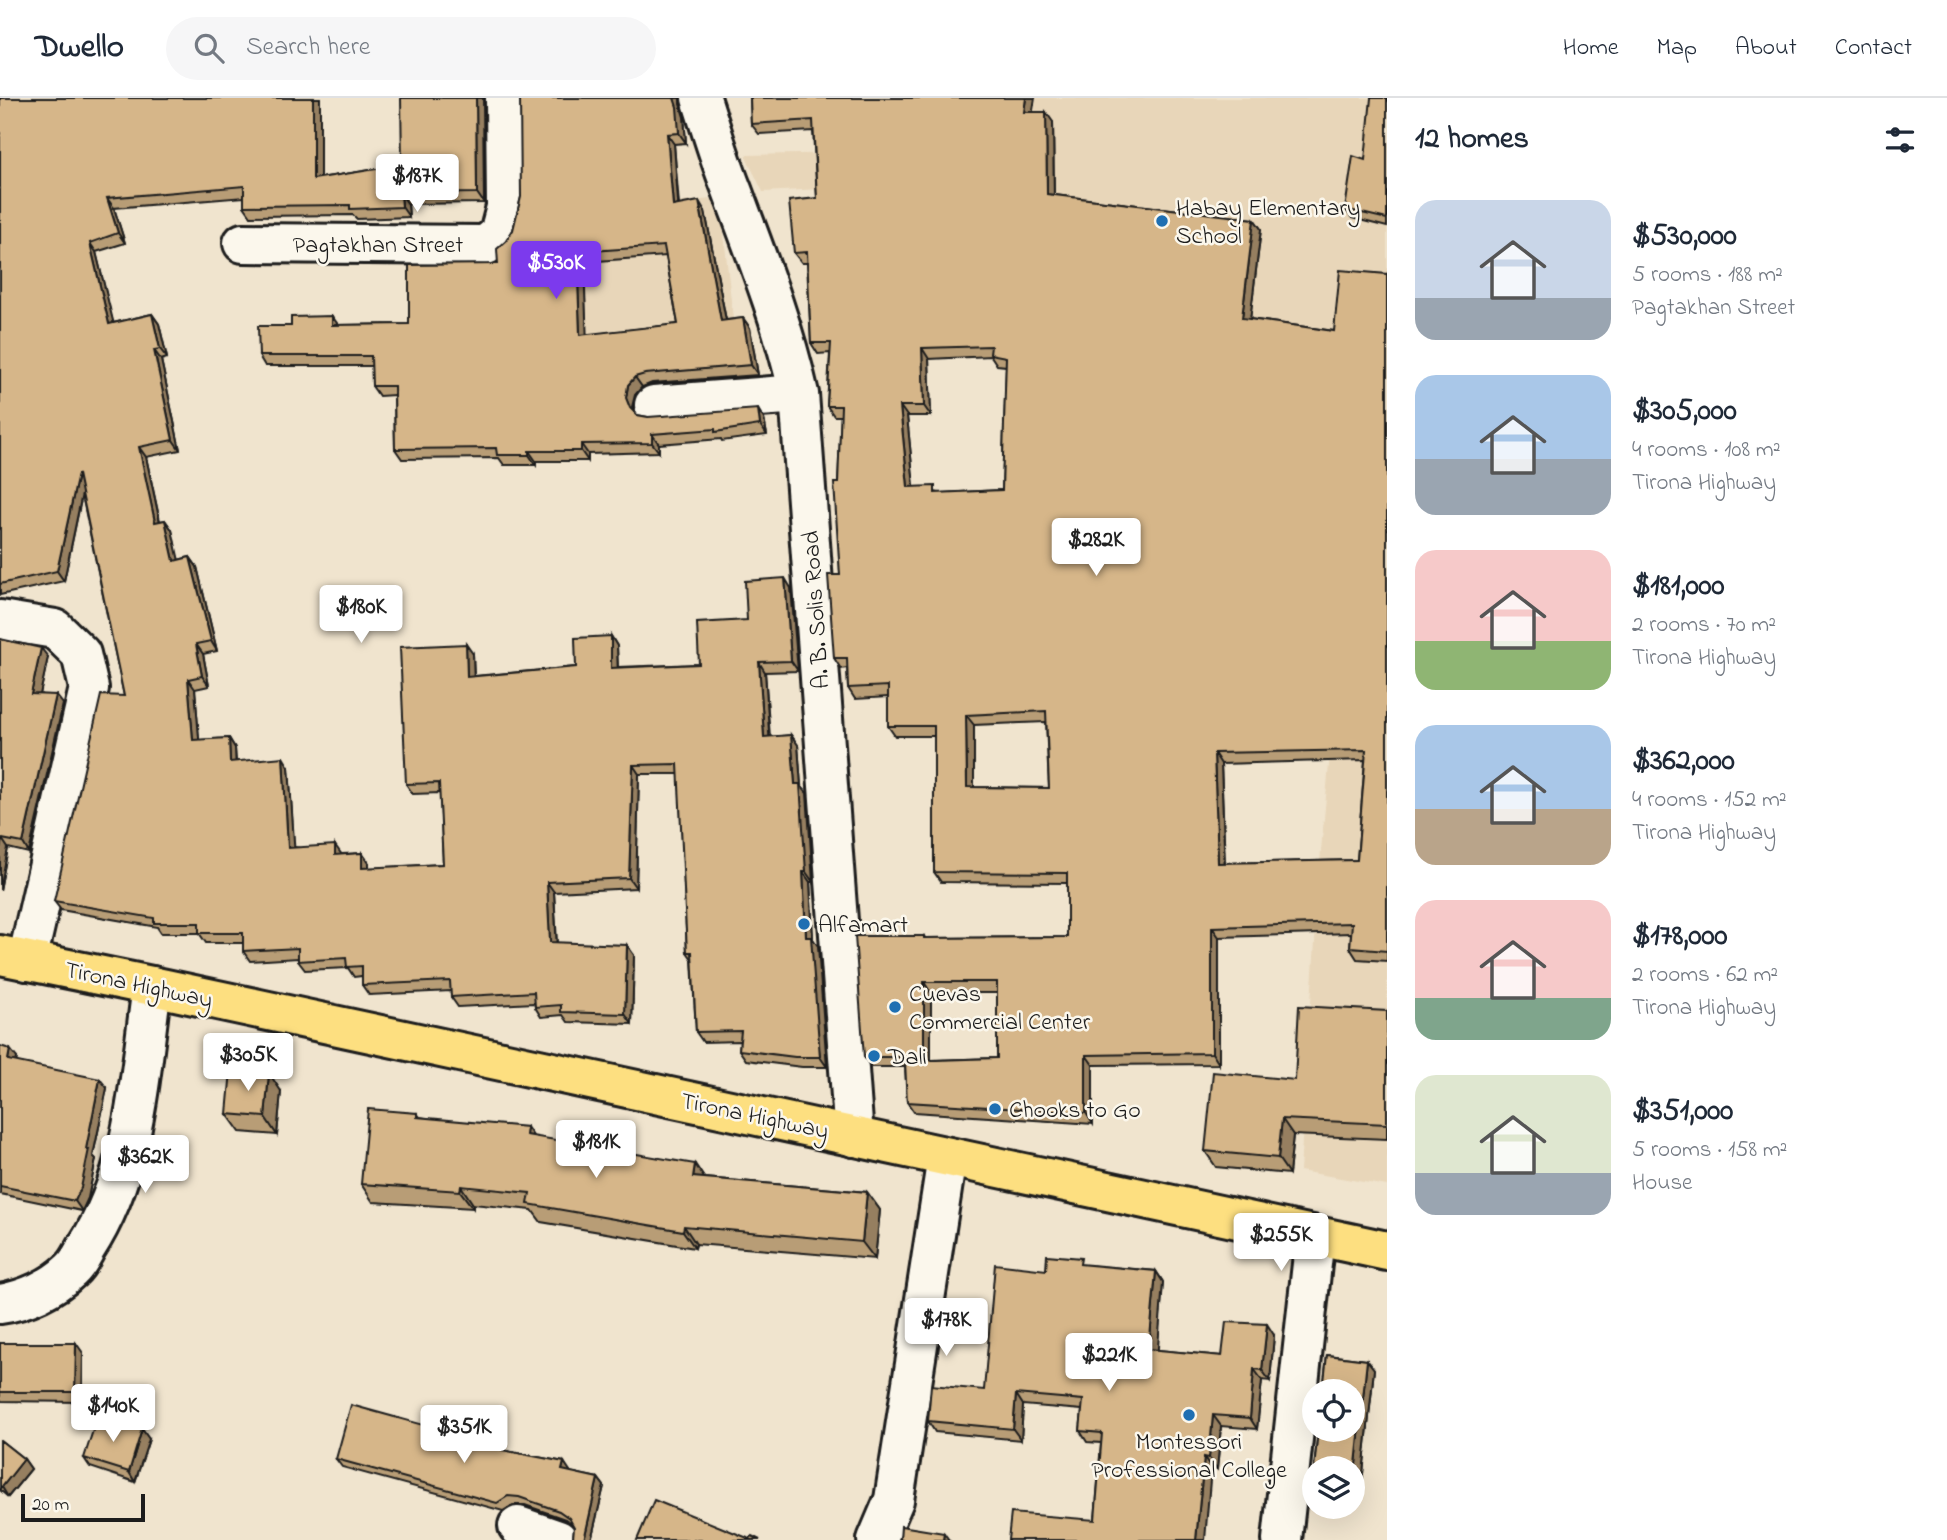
<!DOCTYPE html>
<meta charset="utf-8">
<style>
body{margin:0;font-family:"Indie Flower",sans-serif;background:#f6f6f7;color:#1f2937;height:100vh;display:flex;flex-direction:column;font-size:26px;white-space:nowrap}
*{box-sizing:border-box;margin:0}
p{font-size:23px;color:#747a83}
.icon{flex:none;width:38px;height:38px;fill:none;stroke:currentColor;stroke-width:2;stroke-linecap:round;stroke-linejoin:round}
.map{position:relative;flex:1;overflow:hidden}
.sheet{display:flex;flex-direction:column;background:#fff;width:560px}
.sheet>*{flex:none}
.buttons{position:absolute;left:1302px;top:1281px;display:grid;gap:14px}
.buttons a{display:grid;place-items:center;width:63px;height:63px;border-radius:50%;background:#fff;box-shadow:0 7px 28px #0002;font-size:35px}
.scale{position:absolute;left:21px;bottom:18px;width:124px;box-sizing:border-box;padding-left:7px;border:4px solid #1c1c1c;border-top:0;font-size:19px;line-height:24px;white-space:nowrap;color:#1c1c1c;-webkit-text-stroke:5px #fbf7ec;paint-order:stroke}
.price{position:absolute;translate:-50% -60px;padding:0 16px;border-radius:7px;background:#fff;color:#222;font-size:23px;line-height:46px;filter:drop-shadow(0 2px 4px #0008)}
.price::after{content:'';position:absolute;left:50%;top:42px;width:21px;height:16px;margin-left:-10px;background:inherit;clip-path:polygon(0 0,100% 0,50% 100%)}
.price.selected{background:#7c3aed;color:#fff}
ul{padding:0;list-style:none}
li{display:flex;align-items:center;gap:21px;height:175px;padding:0 28px}
li span{display:grid;place-items:center;flex:none;width:196px;height:140px;border-radius:21px;color:#555}
li>.icon{margin-inline-start:auto}
span .icon{width:84px;height:84px;fill:#fffc;stroke-width:1}
li b{font-size:30px}
h2{display:flex;justify-content:space-between;align-items:center;height:84px;padding:0 28px;font-size:30px}
header{display:flex;align-items:center;gap:42px;box-sizing:border-box;height:98px;padding:0 35px;background:#fff;border-bottom:2px solid #e0e1e3}
header strong{font-size:33px}
nav{display:flex;gap:38px;margin-inline-start:auto;font-size:24px}
.search{width:490px;height:63px;background:#f6f6f7;display:flex;align-items:center;gap:18px;box-sizing:border-box;padding:0 24px;border-radius:38px;color:#747a83;font-size:26px}
main{display:flex;flex:1;min-height:0}
.map>svg:first-child{display:block}
</style>
<header>
<strong>Dwello</strong>
<div class="search"><svg class="icon" aria-label="search" viewBox="0 0 24 24"><circle cx="10" cy="10" r="6"/><path d="M15 15l6 6"/></svg>Search here</div>
<nav><a>Home</a><a>Map</a><a>About</a><a>Contact</a></nav>
</header>
<main>
<div class="map">
<svg width="1387" height="1442" viewBox="0 0 1387 1442">
<rect width="100%" height="100%" fill="#f0e4ce"/>
<filter id="ink" filterUnits="userSpaceOnUse"><feTurbulence type="fractalNoise" baseFrequency=".0143" numOctaves="2"/><feDisplacementMap in="SourceGraphic" scale="14" xChannelSelector="R" yChannelSelector="G"/><feConvolveMatrix kernelMatrix="1 2 1 2 8 2 1 2 1" color-interpolation-filters="sRGB"/></filter>
<g filter="url(#ink)">
<!-- built -->
<path fill="#e8d6b9" d="M985,0H1387V1088L1300,1073L1321,752L1338,571L937,85L763,94L745,57L979,53Z
M720,100L733,221L594,236L504,251L599,113Z"/>
<g fill="none" stroke-linecap="round" stroke-linejoin="round">
<defs>
<path id="minor" d="M701,0C711,31 720,62 732,92C757,159 783,225 799,296L854,1039
M243,145L486,147L499,136L506,109L505,0
M654,307L799,296
M0,522L55,531L81,556L89,590L27,863
M0,1206C26,1202 52,1190 71,1172C78,1166 82,1157 86,1150C136,1074 140,975 152,888
M518,1428L558,1442
M877,1442L894,1402L947,1059
M1282,1442L1315,1138"/>
<path id="major" d="M0,857L152,888L1387,1153"/>
</defs>
<!-- minor casing -->
<use href="#minor" stroke="#1c1c1c" stroke-width="44"/>
<!-- major casing -->
<use href="#major" stroke="#1c1c1c" stroke-width="44"/>
<!-- minor -->
<use href="#minor" stroke="#fbf7ec" stroke-width="38"/>
<!-- major -->
<use href="#major" stroke="#fddf80" stroke-width="38"/>
</g>
<!-- wall -->
<path fill="#b89d76" stroke="#1c1c1c" stroke-width="2" fill-rule="evenodd" d="M0,0H320V80L402,67L483,0L484,105L408,106L409,119L357,121L353,117L251,118L244,108V99L114,110L125,145L96,154L113,225L152,216L159,226L167,260L161,262L180,352L146,359L160,423L165,422L172,432L178,462L190,459L197,469L217,553L203,556L209,588L195,591L199,642L229,640L235,650L236,663L289,669L294,749L342,756L362,755L369,765V770L443,766L440,695L413,696L406,686L473,556L474,578L576,569L611,538L617,548L618,569L699,566L747,522L791,490L798,573L765,574L770,639L791,637L798,647L801,688L807,695L813,784H810L813,841L818,848L827,969H802L746,962L739,952L740,943L703,944L696,934L692,861L687,854L679,676H639L636,790L554,794L557,845L634,857L632,926L568,924L563,917L541,919L535,909L534,905L458,909L451,899V893L369,897L362,887V878L354,879L348,870L305,872L298,863V860L250,863L243,853V845H206L199,835H161L157,829L61,812L54,803L124,598L82,397L64,483L0,497Z
M750,0L1033,14L1053,24L1054,97L1254,121L1261,131L1250,221L1334,233L1387,176V863L1357,861L1350,850L1351,835L1219,839V966L1093,967V1026L914,1014L907,1004L905,969H871L864,959L924,838L925,840L1067,839V785L941,784L934,774V638H895L888,628V599L855,601L848,590L847,570L841,571L834,560L840,477L838,385L841,318H834L827,308L830,255L818,256L811,245L807,165H802L794,155L817,100L813,33L759,36L751,26ZM991,258L997,267L1006,268L1002,392L939,395L914,389L907,318H931L929,261ZM1046,624L1049,690L974,689V627ZM1365,662L1357,762L1225,765L1221,666ZM931,895H997V960L931,962Z
M1387,0V129L1352,120L1345,111L1365,62Z
M680,6L684,19L686,45L674,46L679,107L705,113L726,222L743,220L750,230L758,277L652,285L642,289L635,297L632,309L634,314L637,317L648,319L764,321L767,337L722,343L721,341L659,346V354L588,356V363H536V367H504L499,360L402,361L395,351L394,297L379,298L372,288V268H265L259,258L338,227L409,226L498,166L506,143L513,132L521,99ZM666,158L678,226L586,237L584,164Z
M0,541L48,559L40,596L63,606L29,755L8,750L0,792Z
M1387,913V1041L1293,1037L1289,1076L1216,1069L1205,1053L1295,982Z
M0,948L17,960L16,964L107,990L93,1058L96,1061L88,1100L82,1113L0,1096Z
M281,993L277,1037L240,1034L227,1016Z
M417,1015L420,1019L533,1039L705,1080L867,1094L880,1112L875,1161L696,1146L695,1150L541,1124L532,1112L473,1106V1110L373,1104L361,1086Z
M1086,1167L1156,1173L1163,1184L1157,1252L1222,1258L1274,1237L1270,1283L1262,1282L1257,1331L1221,1328L1217,1371L1211,1370L1095,1422L1101,1345L1087,1344L1080,1333L1082,1312L1023,1307L1021,1342L935,1334L928,1323L984,1292L1046,1172Z
M0,1245L83,1255L82,1304L0,1303Z
M1327,1257L1367,1262L1374,1271L1360,1404H1353V1370H1314V1394L1312,1391L1318,1332H1353V1293H1323Z
M149,1341L135,1384L90,1369L84,1360Z
M0,1342L24,1361L31,1371L8,1399L0,1392Z
M506,1353L564,1364L569,1374L598,1380L604,1388L591,1442H572L573,1440L574,1429L572,1426L565,1421L525,1407H513L503,1413L342,1369L336,1361Z"/>
<!-- shaded-wall -->
<path fill="#967f60" stroke="#1c1c1c" stroke-width="2" d="M313,0H320V91L313,81Z
M476,0H483L484,105L477,95Z
M674,0H680V6L684,19L686,45L679,35Z
M1026,0H1035L1031,24L1024,14Z
M1046,14L1053,24L1054,106L1047,96Z
M667,36L674,46L679,118L673,108Z
M401,96L408,106L409,119L402,109Z
M107,100L114,110L125,145L118,135Z
M699,103L705,113L728,233L721,223Z
M1254,121L1261,131L1249,230L1242,220Z
M90,145L96,154L116,235L109,226Z
M577,154L584,164L587,247L580,237Z
M152,216L159,226L167,260L160,251Z
M332,218L339,228L332,227Z
M743,220L750,230L758,277L751,267Z
M922,250L929,261L931,318L924,308Z
M154,252L161,262L180,352L173,342Z
M635,279L642,289L635,297L632,309L636,320L630,310L626,300L628,287Z
M900,308L907,318L915,399L908,389Z
M758,311L764,321L767,337L760,327Z
M652,336L659,346V354L652,345Z
M581,346L588,356V363L581,353Z
M139,349L146,359L162,434L155,424Z
M529,353L536,363V367L529,357Z
M78,376L84,386L64,483L57,473Z
M165,422L172,432L181,472L174,463Z
M190,459L197,469L217,553L211,543Z
M785,480L791,490L798,573L791,563Z
M611,538L617,548L618,579L611,570Z
M196,546L203,556L209,588L202,578Z
M466,546L473,556L474,589L467,579Z
M41,550L48,559L38,606L31,596Z
M759,564L765,574L770,649L764,639Z
M188,581L195,591L200,652L193,642Z
M56,597L63,606L29,755L23,745Z
M966,617L974,627V700L967,689Z
M791,637L798,647L801,688L807,695L813,784L806,774L795,686Z
M229,640L235,650L236,673L230,664Z
M1214,655L1221,666L1225,776L1218,765Z
M283,659L289,669L295,759L288,750Z
M633,667L639,676L636,790L629,780Z
M2,741L8,750L0,792V750Z
M335,747L342,757H335Z
M362,755L369,765V780L362,770Z
M803,774L810,784L813,841L818,848L827,969L820,959L806,839Z
M547,784L554,794L557,854L550,844Z
M1212,829L1219,839V966L1212,955Z
M627,847L634,857L632,926L625,916Z
M924,884L931,895V969L924,959Z
M10,951L17,960L14,972L8,962Z
M1086,957L1093,967V1026L1086,1015Z
M269,975L281,993L277,1037L265,1019Z
M100,981L107,990L93,1058L96,1061L88,1100L82,1113L75,1103Z
M1282,1021L1293,1037L1289,1076L1278,1060Z
M527,1029L539,1047L526,1037Z
M695,1066L707,1084L693,1079Z
M461,1088L473,1106V1110L460,1093Z
M867,1094L880,1112L875,1161L862,1144Z
M684,1128L696,1146L695,1150L683,1133Z
M1156,1173L1163,1184L1157,1262L1149,1251Z
M1267,1226L1274,1237L1270,1283L1262,1272Z
M76,1245L83,1255L82,1304L75,1294Z
M1367,1262L1374,1271L1360,1404L1353,1395Z
M1254,1271L1262,1282L1257,1331L1250,1320Z
M1016,1296L1023,1307L1021,1342L1013,1331Z
M1213,1317L1221,1328L1217,1371L1209,1360Z
M142,1331L149,1341L135,1384L129,1374Z
M1204,1359L1211,1370L1205,1442H1196Z
M24,1361L31,1371L8,1399L2,1389Z
M564,1364L570,1373L568,1380L562,1372Z
M598,1380L604,1388L591,1442H584Z
M944,1435L949,1442H943Z"/>
<!-- building -->
<path fill="#d6b689" stroke="#1c1c1c" stroke-width="2" fill-rule="evenodd" d="M0,0H313V81L402,67L401,0H476L477,95L401,96L402,109L350,111V107L244,108V88L107,100L118,135L90,145L109,226L152,216L160,251L154,252L173,342L139,349L155,424L165,422L174,463L190,459L211,543L196,546L202,578L188,581L193,642L229,640L230,664L283,659L288,750L335,747V757L362,755V770L443,766L439,685L406,686L400,549L466,546L467,579L576,569L575,540L611,538V570L699,566L697,525L747,522L745,483L785,480L791,563L759,564L764,639L791,637L795,686H800L806,774H803L806,839H811L820,959H795L739,952L741,933L696,934L692,854H687L678,666L633,667L629,780L547,784L550,844L627,847L625,916L561,914V907L535,909L534,894L451,899L450,883L362,887V868L347,869L346,860L298,863V850L243,853V835H199V825H154V820L54,803L101,597L124,598L78,376L57,473L0,486Z
M520,0H674L677,9L679,35L667,36L673,108L699,103L721,223L743,220L751,267L645,276L635,279L628,287L626,300L630,310L637,317L648,319L758,311L760,327L715,334V331L652,336V345L581,346V353H529V357H497L496,350L395,351L394,288H372L371,258H259L258,228H291V219L332,218V227L409,226V167L498,166L497,151L506,143L513,132L521,99ZM664,148L678,226L580,237L577,154Z
M750,0H1026L1024,14H1046L1047,96L1254,121L1242,220L1334,233L1340,172L1387,176V853L1350,850L1352,825L1212,829V955L1086,957V1015L907,1004L905,963L997,960V884H924V959H864L855,838H924V840L1067,839V775L934,774V628H888V588L848,590L847,560H834L828,477H840L834,385H838L841,308H827L831,245H811L807,154L794,155L789,103L817,100L813,22L751,26ZM991,248L990,256L1006,259L1002,392L935,395V388L908,389L900,308H924L922,250ZM1046,613L1049,690L967,689L966,617ZM1366,652L1357,762L1218,765L1214,655Z
M1371,0H1387V121L1345,111L1353,58L1365,62Z
M0,541L41,550L31,596L56,597L23,745L2,741L0,750Z
M1299,908L1387,913V1026L1282,1021L1278,1060L1205,1053L1213,974L1295,982Z
M0,948L10,951L8,962L100,981L86,1051H89L81,1090L75,1103L0,1088Z
M231,972L269,975L265,1019L227,1016Z
M368,1011L417,1015V1019L527,1029L526,1037L695,1066L693,1079L867,1094L862,1144L684,1128L683,1133L528,1106L530,1095L461,1088L460,1093L361,1086Z
M1047,1157L1081,1160L1080,1166L1156,1173L1149,1251L1222,1258L1226,1224L1267,1226L1262,1272L1254,1271L1250,1320L1213,1317L1209,1360L1204,1359L1196,1442H1008L1011,1415L1095,1422L1102,1335L1080,1333L1083,1302L1016,1296L1013,1331L928,1323L931,1287L984,1292L995,1166L1046,1172Z
M0,1245H76L75,1294H0Z
M1327,1257L1367,1262L1353,1395V1370H1314V1391H1312L1318,1332H1353V1293H1323Z
M351,1307L503,1349L502,1352L564,1364L562,1372L598,1380L584,1442H572L573,1440L574,1429L569,1420L559,1413L519,1399L508,1398L497,1405L336,1361Z
M98,1317L142,1331L129,1374L84,1360Z
M0,1342L24,1361L2,1389L0,1388Z
M654,1402L750,1441L752,1438L760,1442H637Z
M901,1428L944,1435L943,1442H900Z"/>
</g>
<!-- markers -->
<g fill="#1f6fb2" stroke="#fbf7ec" stroke-width="2.5">
<circle cx="1162" cy="123" r="7"/>
<circle cx="804" cy="826" r="7"/>
<circle cx="895" cy="909" r="7"/>
<circle cx="874" cy="958" r="7"/>
<circle cx="995" cy="1011" r="7"/>
<circle cx="1189" cy="1317" r="7"/>
</g>
<g text-anchor="middle" stroke-width="5" stroke-linejoin="round" paint-order="stroke">
<!-- poi labels -->
<g font-size="24" fill="#1c1c1c" stroke="#fbf7ec" text-anchor="start">
<text x="1176" y="117">Habay Elementary<tspan x="1176" dy="28">School</tspan></text>
<text x="818" y="834">Alfamart</text>
<text x="909" y="903">Cuevas<tspan x="909" dy="28">Commercial Center</tspan></text>
<text x="888" y="966">Dali</text>
<text x="1009" y="1019">Chooks to Go</text>
<text x="1189" y="1351" text-anchor="middle">Montessori<tspan x="1189" dy="28">Professional College</tspan></text>
</g>
<!-- street labels -->
<g font-size="24" fill="#1c1c1c" stroke="#fbf7ec">
<text x="378" y="154">Pagtakhan Street</text>
<text transform="translate(815 512) rotate(-94)" y="8">A. B. Solis Road</text>
<text transform="translate(139 886) rotate(12)" y="8">Tirona Highway</text>
<text transform="translate(755 1017) rotate(12)" y="8">Tirona Highway</text>
</g>
</g>
</svg>
<div class="buttons">
<a><svg class="icon" aria-label="locate" viewBox="0 0 24 24"><circle cx="12" cy="12" r="6"/><path d="M12 2v4M12 18v4M2 12h4M18 12h4"/></svg></a>
<a><svg class="icon" aria-label="layers" viewBox="0 0 24 24"><path d="M12 4l9 5-9 5-9-5zM3 14l9 5 9-5"/></svg></a>
</div>
<div class="scale">20 m</div>
<b class="price" style="left:417px;top:116px">$187K</b>
<b class="price selected" style="left:556px;top:203px">$530K</b>
<b class="price" style="left:1096px;top:480px">$282K</b>
<b class="price" style="left:361px;top:547px">$180K</b>
<b class="price" style="left:248px;top:995px">$305K</b>
<b class="price" style="left:596px;top:1082px">$181K</b>
<b class="price" style="left:145px;top:1097px">$362K</b>
<b class="price" style="left:1281px;top:1175px">$255K</b>
<b class="price" style="left:946px;top:1260px">$178K</b>
<b class="price" style="left:1109px;top:1295px">$221K</b>
<b class="price" style="left:113px;top:1346px">$140K</b>
<b class="price" style="left:464px;top:1367px">$351K</b>
</div>
<section class="sheet">
<h2>12 homes<svg class="icon" aria-label="filters" viewBox="0 0 24 24"><path d="M4 7h16M4 17h16"/><circle cx="9" cy="7" r="2"/><circle cx="15" cy="17" r="2"/></svg></h2>
<ul>
<li><span style="background:linear-gradient(#c9d6e8 70%,#9aa5b1 0)"><svg class="icon" aria-label="home" viewBox="0 0 24 24"><path d="M3 11l9-7 9 7M6 9v11h12V9"/></svg></span><div><b>$530,000</b><p>5 rooms · 188 m²</p><p>Pagtakhan Street</p></div></li>
<li><span style="background:linear-gradient(#a9c7e8 60%,#9aa5b1 0)"><svg class="icon" aria-label="home" viewBox="0 0 24 24"><path d="M3 11l9-7 9 7M6 9v11h12V9"/></svg></span><div><b>$305,000</b><p>4 rooms · 108 m²</p><p>Tirona Highway</p></div></li>
<li><span style="background:linear-gradient(#f6c9c9 65%,#8fb573 0)"><svg class="icon" aria-label="home" viewBox="0 0 24 24"><path d="M3 11l9-7 9 7M6 9v11h12V9"/></svg></span><div><b>$181,000</b><p>2 rooms · 70 m²</p><p>Tirona Highway</p></div></li>
<li><span style="background:linear-gradient(#a9c7e8 60%,#b9a48a 0)"><svg class="icon" aria-label="home" viewBox="0 0 24 24"><path d="M3 11l9-7 9 7M6 9v11h12V9"/></svg></span><div><b>$362,000</b><p>4 rooms · 152 m²</p><p>Tirona Highway</p></div></li>
<li><span style="background:linear-gradient(#f6c9c9 70%,#7fa58c 0)"><svg class="icon" aria-label="home" viewBox="0 0 24 24"><path d="M3 11l9-7 9 7M6 9v11h12V9"/></svg></span><div><b>$178,000</b><p>2 rooms · 62 m²</p><p>Tirona Highway</p></div></li>
<li><span style="background:linear-gradient(#dfe7d0 70%,#9aa5b1 0)"><svg class="icon" aria-label="home" viewBox="0 0 24 24"><path d="M3 11l9-7 9 7M6 9v11h12V9"/></svg></span><div><b>$351,000</b><p>5 rooms · 158 m²</p><p>House</p></div></li>
</ul>
</section>
</main>
